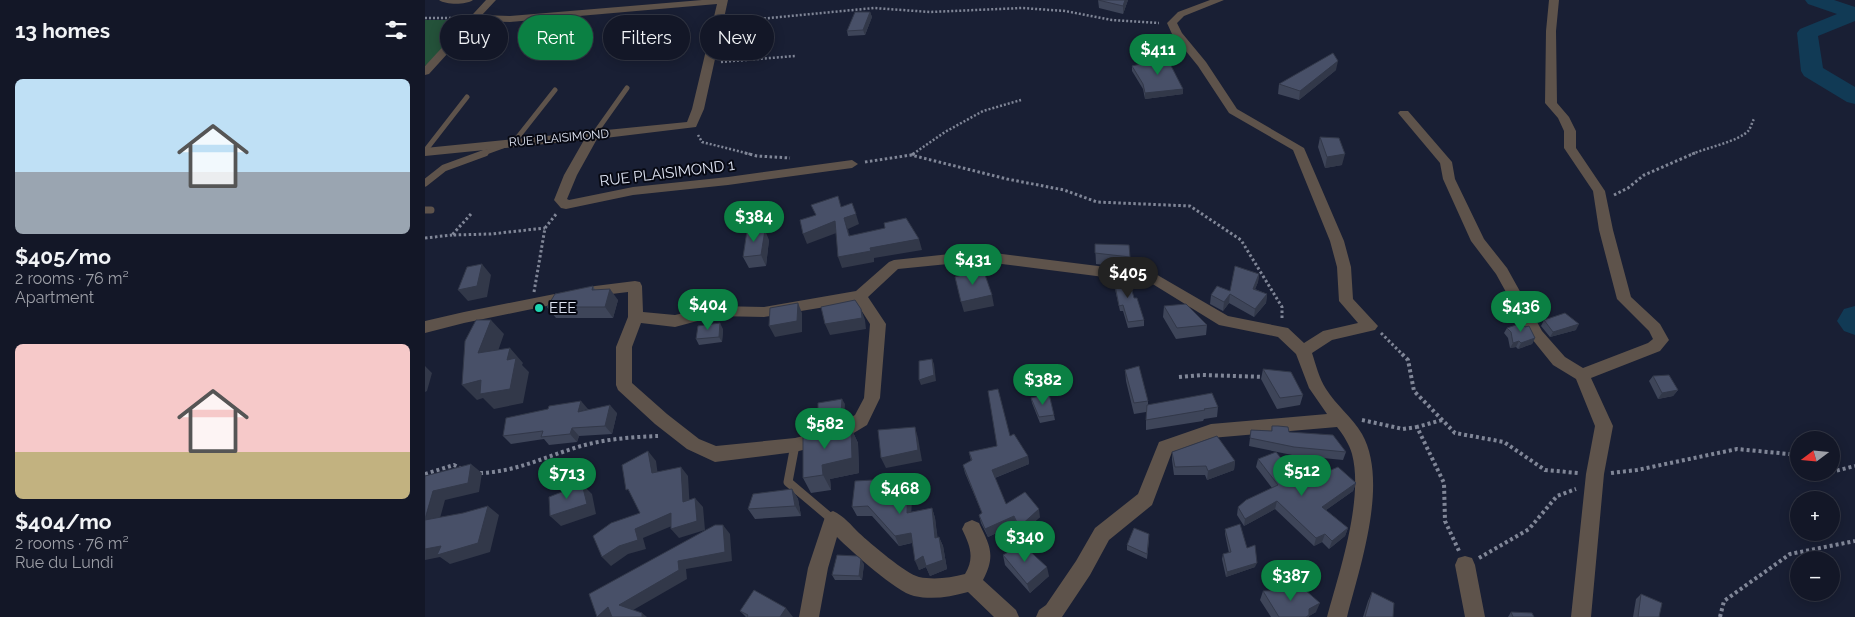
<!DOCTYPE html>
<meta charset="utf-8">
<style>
body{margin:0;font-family:Raleway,sans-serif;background:#202433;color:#f1f3f6;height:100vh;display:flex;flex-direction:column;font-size:19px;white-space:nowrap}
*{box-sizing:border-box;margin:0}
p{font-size:16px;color:#9d9fa7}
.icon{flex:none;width:28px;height:28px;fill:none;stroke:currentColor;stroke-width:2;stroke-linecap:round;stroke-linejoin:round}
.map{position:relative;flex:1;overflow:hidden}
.details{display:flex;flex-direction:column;background:#131727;width:425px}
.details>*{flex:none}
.banner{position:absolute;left:15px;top:15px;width:475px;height:45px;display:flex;gap:10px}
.needle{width:32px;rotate:254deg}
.buttons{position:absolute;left:1365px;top:431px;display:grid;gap:10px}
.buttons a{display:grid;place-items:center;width:50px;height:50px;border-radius:50%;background:#131727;box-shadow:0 2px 12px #0003,0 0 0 1px #323644;font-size:25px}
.price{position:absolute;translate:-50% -42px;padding:0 11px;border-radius:18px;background:#0b8043;color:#fff;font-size:16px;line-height:32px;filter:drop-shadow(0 1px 2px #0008)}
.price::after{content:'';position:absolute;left:50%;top:30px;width:15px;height:11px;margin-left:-8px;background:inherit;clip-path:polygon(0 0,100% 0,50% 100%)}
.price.active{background:#222;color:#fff}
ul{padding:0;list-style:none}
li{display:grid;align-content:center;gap:10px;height:265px;padding:0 15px}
li span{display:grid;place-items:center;height:155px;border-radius:8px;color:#555}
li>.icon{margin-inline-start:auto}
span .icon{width:90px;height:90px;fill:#fffc;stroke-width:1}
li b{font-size:21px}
h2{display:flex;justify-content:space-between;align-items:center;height:60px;padding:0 15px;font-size:21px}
.pill{padding:0 18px;border-radius:22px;background:#131727;box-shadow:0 2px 12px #0003,0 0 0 1px #323644;font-size:18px;line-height:45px}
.pill.active{background:#0b8043;color:#fff}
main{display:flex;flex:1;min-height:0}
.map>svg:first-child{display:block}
</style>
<main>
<section class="details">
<h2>13 homes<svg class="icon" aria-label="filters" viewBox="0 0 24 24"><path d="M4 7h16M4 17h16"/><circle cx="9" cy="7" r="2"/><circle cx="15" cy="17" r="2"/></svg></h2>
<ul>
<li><span style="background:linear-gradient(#bfe0f5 60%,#9aa5b1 0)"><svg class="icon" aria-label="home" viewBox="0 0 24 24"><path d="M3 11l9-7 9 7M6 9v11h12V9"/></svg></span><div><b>$405/mo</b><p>2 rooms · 76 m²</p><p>Apartment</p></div></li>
<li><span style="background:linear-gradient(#f6c9c9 70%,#c2b280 0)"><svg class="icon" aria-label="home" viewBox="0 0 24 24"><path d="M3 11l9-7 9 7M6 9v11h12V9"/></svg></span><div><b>$404/mo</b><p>2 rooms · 76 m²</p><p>Rue du Lundi</p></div></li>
</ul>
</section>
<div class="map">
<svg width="1430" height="617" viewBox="0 0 1430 617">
<rect width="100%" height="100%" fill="#191f34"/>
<!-- green -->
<path fill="#24523a" d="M0,20H24L35,23L20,47L0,66Z"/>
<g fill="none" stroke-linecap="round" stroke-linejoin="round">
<!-- river -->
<path fill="#113a55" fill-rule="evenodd" d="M1380,0H1409L1430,7V21L1393,36L1398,68L1430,87V104L1422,102L1379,76L1376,71L1372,33L1375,29L1412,14L1383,4Z
M1430,306V335L1419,331L1412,321L1419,309Z"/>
<!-- path-far2 -->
<path stroke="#808697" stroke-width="2.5" stroke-dasharray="2 2" stroke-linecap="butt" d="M307,17L334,19L449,8L505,12L597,8L640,11L687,20L734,23
M0,18H34
M296,62L370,56
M273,135L277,142L325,154
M488,154L520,132L558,111L596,100
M1267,154C1281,148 1315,141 1324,130C1326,127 1327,122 1329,119"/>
<!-- path-far1 -->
<path stroke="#808697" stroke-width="3" stroke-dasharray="2.5 2.5" stroke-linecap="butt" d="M320,153L332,156L365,158
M487,155L490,153
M440,162L486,155L582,179L639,190L672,202L765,206L816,240L857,307V320
M1189,195L1203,188L1219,175L1270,153
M46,214L27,235L66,234L120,228
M0,238L27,235
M109,292L120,228L132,213
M956,333L978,355"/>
<!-- path -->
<path stroke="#808697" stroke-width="4" stroke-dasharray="3 3" stroke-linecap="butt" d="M977,354L983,360L989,391L1030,433L1079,442L1120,470L1153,473
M754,377L777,375L841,377
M937,420L978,429L992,427
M1017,420L992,427L1019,483L1020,521L1034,551
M1406,472L1430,466
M55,473C91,472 122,456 156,446C181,439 207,437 233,436
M1186,473L1212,470L1312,449L1374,455
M0,474L29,465L37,469
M1054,558L1104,529L1132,496L1151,489
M1295,617L1299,601L1365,554L1430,541"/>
<!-- lane-far2 -->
<path stroke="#5e534b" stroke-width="5" d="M168,136L202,88
M0,151L42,97
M56,154L89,142L130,90"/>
<!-- lane-far1 -->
<path stroke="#5e534b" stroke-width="7" d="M0,183L19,168L60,153
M0,210H6"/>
<!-- lane -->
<path stroke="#5e534b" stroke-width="9" d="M370,445L363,482L408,520"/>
<!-- street -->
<path fill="#5e534b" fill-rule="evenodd" d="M14,0H48C41,5 21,5 14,0Z
M61,0H71L57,15L85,16L277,0H303L279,109L271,127L172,139L152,175L142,199L144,200L208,187L303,177L427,160L433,164L427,168L303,185L208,195L141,209L136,208L129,200L139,175L159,140L0,156V148L262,122L267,109L292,4L85,22L52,21L4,74L0,75V66Z
M785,0H799L759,16L752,23L757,33L781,62L812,109L879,148L919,241L926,267L928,299L953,326L950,330L907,340L887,353C891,365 894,378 901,389C911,405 927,417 937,434C964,482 935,566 922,617H902C914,573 939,499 927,454C924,444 919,436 912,427L786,438L747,452L727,505L684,540L665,575L637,617H611L614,610L621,605L651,561L670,528L713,494L734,442L786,424L902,414L884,388L871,354L853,337L794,325L726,283L553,261L473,269L443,297L461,324L455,398L442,425L417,440L370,452L290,462L262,449L230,424L193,390L191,385V347L203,317V292L170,296L39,323L0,333V321L39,312L170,286L210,281L215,282L217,286L218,312L250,315L291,306L339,307L431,291L464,262L469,260L553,251L729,273L803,316L863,328L879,343L898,331L933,323L914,301L912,267L905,241L868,150L804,113L773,66L747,34L742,23L753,12ZM431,302L445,324L439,398L430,415L407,429L370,438L291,446L274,439L242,414L207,383V347L216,323L250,327L291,316L339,317Z
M1124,0H1134L1131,31L1132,103L1144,117L1151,131V148L1180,191L1188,230L1206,297L1235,324L1244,340L1235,351L1166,378L1188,426L1179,474L1166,617H1146L1161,474L1170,426L1151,379L1128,365L1107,339L1071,274L1046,241L1018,179L1015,163L973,113L975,111H983L1027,162L1030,179L1059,239L1082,268L1117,331L1140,357L1158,368L1223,343L1228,339L1224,331L1192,299L1174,230L1168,191L1139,148V131L1133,118L1120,103L1121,31Z
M408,511C419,516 426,525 434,533C445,543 481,574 494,577C509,580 525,578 540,574C550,557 545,546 537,529L540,523L547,520L554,523C565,546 571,555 558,580L591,610L594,617H569L543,592C525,597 507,600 489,596C471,592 426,551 412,537L403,568L394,617H374L383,568L401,514Z
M1040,556L1047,558L1050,565L1060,617H1040L1030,565L1033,558Z"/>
</g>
<!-- wall -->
<path fill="#3e4559" d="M673,0H703L698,14L674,8Z
M445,12L447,17L440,35L423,36L422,31Z
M707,66L758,94L720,99L718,89L707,71Z
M911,70L874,100L853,94L854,84Z
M895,137L917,165L900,168L893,147Z
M344,240L341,266L324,268L318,257Z
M670,244L704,245L705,268L671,264Z
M834,274L833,282L830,289L842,294L841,303L829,317L804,303L798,311L785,304L786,295L805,291Z
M688,275L709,298L719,320V326L703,328L698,311H695L688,280Z
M168,286L170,290L193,300L188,318H131L122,307Z
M739,306L782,325L781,335L751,339L738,317Z
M1119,320L1151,330L1125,337L1116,326Z
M1082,328L1110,338L1107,344L1093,349L1091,347L1085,348L1083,338L1079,333Z
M298,329L297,342L274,345L271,339Z
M838,369L878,395L875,405L852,409L836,379Z
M700,370L723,401V405L793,407L792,417L779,419L778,421L721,430V412L709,414L701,381Z
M1228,376L1253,390L1248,396L1233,399L1224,381Z
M606,398L629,415L630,420L615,423L607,403Z
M163,409L192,413L187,434L154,436L152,442L124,445L119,439L86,444L78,436Z
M847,426L921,452L918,460L867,455L824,446L826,430L846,431Z
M426,428L433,443L434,473L405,479L406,490L386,493L378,478Z
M572,446L603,456L604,464L570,478L581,504L615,517L596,534L591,524L563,537L556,523L554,515L557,513L540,473L538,465L546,461L544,452Z
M747,452L810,461L809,470L782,480L780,475H749L747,460Z
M833,459L876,483H931L928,491L901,510L923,528L920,536L904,549L897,542L889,546L850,509L819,526L812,515L813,507L847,488L831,467Z
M487,488L486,512L507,508L510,518L512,537H514L518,546L522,569L505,576L501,567L494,570L487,543L474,546L447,516H432L427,507Z
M367,489L373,499L376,516L330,519L323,509Z
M800,529L822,548L830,567L801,577L797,559L798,554L804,553L800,534Z
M724,539L722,559L702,550V545Z
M578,555L624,576L605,593L580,565Z
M439,564L437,580H410L407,575Z
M838,591L891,612L884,616V617H846L835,600Z
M947,592L968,617H938L943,601Z
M1216,594L1234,617H1208L1211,599Z
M315,611L368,617H321Z
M1086,612L1109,617H1083Z"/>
<!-- shaded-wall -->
<path fill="#323849" d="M700,0H703L698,14V6Z
M445,12L447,17L440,35L438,30Z
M913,61L911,70L874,100L875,91Z
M758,89V94L720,99V93Z
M920,154L917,165L900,168L902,157Z
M431,214L434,224L423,229L428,247L419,218Z
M410,221L414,232L382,244L378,234Z
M340,230L344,240L341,266L336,255Z
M494,239L497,250L449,258V262L417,268L413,257L445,248Z
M57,264L66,275L62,297L43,301L33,290Z
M834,274L833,282L827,297L828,289Z
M185,289L193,300L188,318L180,307Z
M805,294L804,303L798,311L799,302Z
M842,294L841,303L829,317L830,309Z
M567,295L569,306L539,312L536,302Z
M373,303L377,313V332L350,337L344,326Z
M436,309L440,320L441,329L405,335L400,324Z
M66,320L79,334L67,368L53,353Z
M295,323L298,329L297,342L294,337Z
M1154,324L1151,330L1125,337L1128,332Z
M1110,338L1107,344L1093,349L1096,343Z
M1094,341L1091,347L1085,348L1088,343Z
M85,348L98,363L97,365L104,372L98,403L69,409L58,398L52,400L37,385L56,380L82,360Z
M507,359L509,364L511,381L496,385L494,380Z
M0,366L7,373L2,391L0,392Z
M1253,390L1248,396L1233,399L1237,393Z
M417,399L420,404L419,420L395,425L393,420Z
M156,401L163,409L153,412Z
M185,405L192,413L187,434L180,426Z
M490,427L493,438L497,461L461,468L456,458Z
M147,428L154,436L152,442L145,434Z
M426,428L433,443L434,473L405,479L406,490L398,475L397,465Z
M223,451L231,461L234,483L227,473Z
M603,456L604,464L569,478L567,470Z
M810,461L809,470L782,480L783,471Z
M46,464L57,473L54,492L20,500L12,529L0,520L8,491Z
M256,467L263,476L265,511L258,502Z
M483,478L487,488L486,523L482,513Z
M931,483L928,491L894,515L897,507Z
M157,484L167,494L171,514L136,526L125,516Z
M367,489L373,499L376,516L370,506Z
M270,498L278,507L280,530L254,538L246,529Z
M852,501L850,509L819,526L820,519Z
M63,506L74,515L65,552L25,564L15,557L0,560V549Z
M507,508L510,518L514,547L510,538Z
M614,509L615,517L596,534L594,527Z
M246,513L254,523L218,538L221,549L203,554L186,566L177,557L210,529Z
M589,516L591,524L563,537L560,529Z
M298,525L305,534L307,561L261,569L262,579L203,613L194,605Z
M923,528L920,536L904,549L907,541Z
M486,533L490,542L474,546L470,536Z
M900,534L897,542L889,546L891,538Z
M514,537L518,546L522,569L505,576L501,567L494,570L490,561Z
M436,559L439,564L437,580L434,576Z
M832,563L830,567L801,577L802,572Z
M622,567L624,576L605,593L602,584Z
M895,603L891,612L884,616V617H881L884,609Z
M183,607L190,617H172Z
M361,608L368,617H355Z
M217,613L222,617H217Z"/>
<!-- building -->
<path fill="#485068" stroke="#323849" d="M673,0H700L698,6Z
M430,12H445L438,30L422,31Z
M908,53L913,61L875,91L854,84Z
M742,58L758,89L720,93L718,84L707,66Z
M895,137L914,138L920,154L902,157Z
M413,196L416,207L427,203L431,214L419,218L424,236L460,228L459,223L481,218L494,239L445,248L446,251L413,257L410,221L378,234L375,220L391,215L386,205Z
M340,230L336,255L318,257L322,231Z
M670,244L704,245L705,257L670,253Z
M57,264L52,286L33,290L42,267Z
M810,266L834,274L828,289L842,294L830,309L805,294L799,302L786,295L792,286L805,291Z
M558,269L567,295L536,302L530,277Z
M688,275L703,276L709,298H712L719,320L703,322L698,305L694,306Z
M168,286L167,290L185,289L180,307H122L130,294Z
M430,300L436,309L437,318L400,324L396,307Z
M373,303L372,321L344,326L345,308Z
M761,304L782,325L752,328L739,306Z
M1140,313L1154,324L1128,332L1119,320Z
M51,320H66L53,353L85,348L82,360L91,358L85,389L55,394L56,380L37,385L40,341Z
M295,323L294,337L271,339L273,326Z
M1097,323L1100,327L1104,326L1110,338L1096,343L1094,341L1088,343L1086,332L1082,328Z
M507,359L509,375L494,380V361Z
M714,366L723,401L709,403L700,370Z
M838,369L866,372L878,395L855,398Z
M1244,375L1253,390L1237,393L1228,376Z
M573,389L585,436L589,434L603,456L567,470L581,504L600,492L614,509L594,527L589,516L560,529L554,515L557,513L538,465L547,460L544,452L572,446L563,391Z
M787,393L793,407L779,409L780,410L721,420L722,405Z
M624,394L629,415L614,417L606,398Z
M417,399L416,414L393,420V403Z
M156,401L153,412L185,405L180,426L147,428L145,434L116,437L118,431L78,436L81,418L123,409L124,406Z
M847,426H853L863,427L864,432L908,435L921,452L869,447L825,438L826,430L847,431Z
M490,427L493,450L456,458L453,430Z
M426,428L427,458L397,465L398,475L378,478V435Z
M792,436L810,461L783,471L781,466L750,467L747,452Z
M223,451L227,473L256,467L258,502L270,498L272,521L246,529V513L210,529L213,540L194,546L177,557L168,536L186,523L215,513L203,489L201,490L197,465Z
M851,452L876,483L913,467L931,483L897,507L923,528L907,541L900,534L891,538L852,501L820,519L813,507L821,500L853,485L833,459Z
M46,464L43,483L8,491L0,519V476Z
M483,478L482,513L507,508L510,538L514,537L518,560L501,566L498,556L490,561L486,533L470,536L443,506L427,507L430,481Z
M157,484L162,504L125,516L124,497Z
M367,489L370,506L323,509L328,494Z
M63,506L53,543L12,555L16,546L0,549V520L38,513Z
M815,524L822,548L830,545L832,563L802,572L798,554L806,552L800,529Z
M290,525H298L300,552L253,561L254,570L194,605L217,613V617H187L183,607L172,617L164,594Z
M709,528L724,534L722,554L702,545Z
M597,544L622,567L602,584L578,555Z
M412,555L432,556L436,559L434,576L407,575Z
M879,589L895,603L884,609V615L881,617H854L838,591Z
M329,590L361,608L355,617H322L323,615L315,611Z
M947,592L969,603L968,617H940Z
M1216,594L1237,603L1234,617H1213Z
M1086,612L1107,613L1109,617H1088Z"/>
<!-- markers -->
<circle fill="#1dd5b1" stroke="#070913" stroke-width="2" cx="114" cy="308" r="5"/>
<g text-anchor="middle" stroke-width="4" stroke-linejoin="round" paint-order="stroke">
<!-- far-street labels -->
<g font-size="12" fill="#dee3f2" stroke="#070913">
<text transform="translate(134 138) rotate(-5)" y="4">RUE PLAISIMOND</text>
</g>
<!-- street labels -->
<g font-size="15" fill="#dee3f2" stroke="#070913">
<text transform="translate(242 173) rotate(-7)" y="5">RUE PLAISIMOND 1</text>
</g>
<!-- poi labels -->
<g font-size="15" fill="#dee3f2" stroke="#070913" text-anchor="start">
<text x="124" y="313">EEE</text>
</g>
</g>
</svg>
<div class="buttons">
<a><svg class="needle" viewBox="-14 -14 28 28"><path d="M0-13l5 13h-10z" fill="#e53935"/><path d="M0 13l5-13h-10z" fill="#9d9fa7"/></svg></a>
<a>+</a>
<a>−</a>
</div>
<b class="price" style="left:733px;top:76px">$411</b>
<b class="price" style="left:329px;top:243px">$384</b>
<b class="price" style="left:548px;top:286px">$431</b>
<b class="price active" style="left:703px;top:299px">$405</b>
<b class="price" style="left:283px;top:331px">$404</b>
<b class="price" style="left:1096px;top:333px">$436</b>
<b class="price" style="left:618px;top:406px">$382</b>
<b class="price" style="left:400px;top:450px">$582</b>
<b class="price" style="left:877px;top:497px">$512</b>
<b class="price" style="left:142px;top:500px">$713</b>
<b class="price" style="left:475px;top:515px">$468</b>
<b class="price" style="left:600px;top:563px">$340</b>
<b class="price" style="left:866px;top:602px">$387</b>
<div class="banner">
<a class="pill">Buy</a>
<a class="pill active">Rent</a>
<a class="pill">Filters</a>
<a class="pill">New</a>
</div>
</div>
</main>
